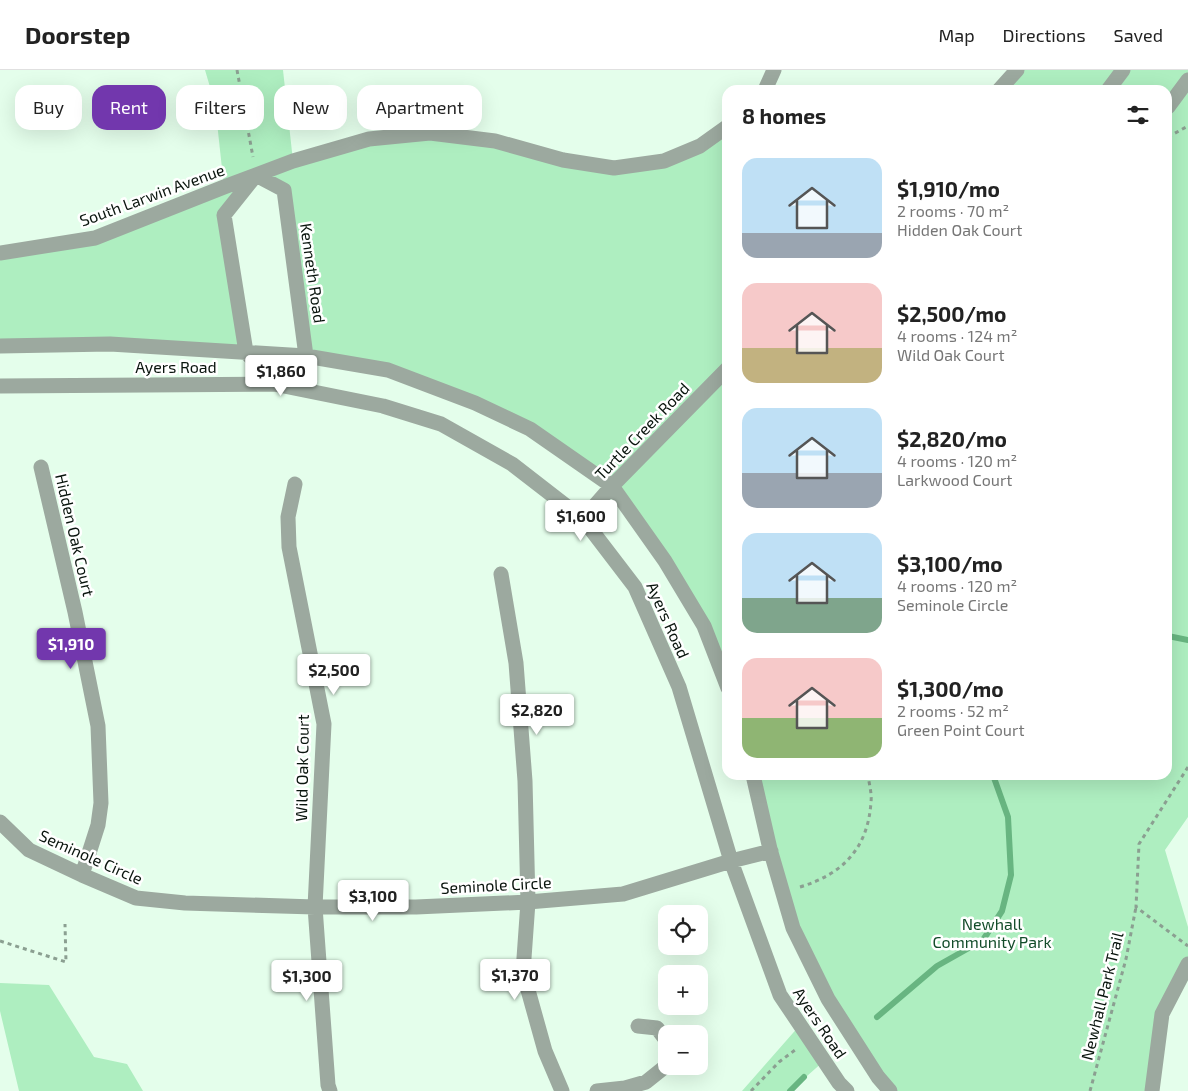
<!DOCTYPE html>
<meta charset="utf-8">
<style>
body{margin:0;font-family:"Exo 2",sans-serif;background:#f2f2f2;color:#222;height:100vh;display:flex;flex-direction:column;font-size:19px;white-space:nowrap}
*{box-sizing:border-box;margin:0}
p{font-size:16px;color:#767676}
.icon{flex:none;width:28px;height:28px;fill:none;stroke:currentColor;stroke-width:2;stroke-linecap:round;stroke-linejoin:round}
.map{position:relative;flex:1;overflow:hidden}
.side{position:absolute;left:722px;top:15px;width:450px;height:695px;display:flex;flex-direction:column;background:#fff;border-radius:15px;box-shadow:0 5px 20px #0002}
.side>*{flex:none}
.banner{position:absolute;left:15px;top:15px;width:475px;height:45px;display:flex;gap:10px}
.buttons{position:absolute;left:658px;top:835px;display:grid;gap:10px}
.buttons a{display:grid;place-items:center;width:50px;height:50px;border-radius:10px;background:#fff;box-shadow:0 5px 20px #0002;font-size:25px}
.price{position:absolute;translate:-50% -42px;padding:0 11px;border-radius:5px;background:#fff;color:#222;font-size:16px;line-height:32px;filter:drop-shadow(0 1px 2px #0008)}
.price::after{content:'';position:absolute;left:50%;top:30px;width:15px;height:11px;margin-left:-8px;background:inherit;clip-path:polygon(0 0,100% 0,50% 100%)}
.price.selected{background:#7237ad;color:#fff}
ul{padding:0;list-style:none}
li{display:flex;align-items:center;gap:15px;height:125px;padding:0 20px}
li span{display:grid;place-items:center;flex:none;width:140px;height:100px;border-radius:15px;color:#555}
li>.icon{margin-inline-start:auto}
span .icon{width:60px;height:60px;fill:#fffc;stroke-width:1}
li b{font-size:21px}
h2{display:flex;justify-content:space-between;align-items:center;height:60px;padding:0 20px;font-size:21px}
.tag{padding:0 18px;border-radius:15px;background:#fff;box-shadow:0 5px 20px #0002;font-size:18px;line-height:45px}
.tag.selected{background:#7237ad;color:#fff}
header{display:flex;align-items:center;gap:30px;box-sizing:border-box;height:70px;padding:0 25px;background:#fff;border-bottom:1px solid #e0e0e0}
header strong{font-size:24px}
nav{display:flex;gap:28px;margin-inline-start:auto;font-size:18px}
.map>svg:first-child{display:block}
</style>
<header>
<strong>Doorstep</strong>
<nav><a>Map</a><a>Directions</a><a>Saved</a></nav>
</header>
<div class="map">
<svg width="1188" height="1021" viewBox="0 0 1188 1021">
<rect width="100%" height="100%" fill="#e4feeb"/>
<!-- green -->
<path fill="#aeeec0" d="M205,0H283L293,91L430,63L614,98L664,90L727,56V618L704,556L611,416L530,359L388,300L306,286L284,120L256,105L224,145L246,282L0,276V183L95,168L224,117L215,34Z
M1017,0H1188V747L1165,780L1188,857V894L1162,944L1152,1021H890L793,858L753,705H1168V20H999Z
M0,913L49,915L94,987L127,994L143,1021H19L0,941Z
M800,955L824,991L790,1021H742Z"/>
<g fill="none" stroke-linecap="round" stroke-linejoin="round">
<!-- stream -->
<path stroke="#68b581" stroke-width="6" d="M1168,566L1188,570
M877,947L937,896L983,870L1002,841L1011,805L1008,747L993,705
M790,1021L804,1007"/>
<!-- path -->
<path stroke="#8b9f91" stroke-width="3" stroke-dasharray="4 4" stroke-linecap="butt" d="M237,0L253,87
M1168,67L1188,56
M1188,697L1139,774L1136,837L1188,876
M800,817C843,804 868,778 871,732C872,723 869,714 868,705
M0,871L66,892L65,854
M751,1021L779,992L795,980
M1090,1021L1126,889L1136,837"/>
<!-- minor -->
<path stroke="#9ca99f" stroke-width="15" d="M765,20L774,0
M999,20L1017,0
M1108,20L1123,0
M1168,37L1188,10
M256,105L284,120L306,286L274,314L246,282L224,145Z
M0,183L95,168L224,117L293,91L369,69L430,63L495,71L563,90L614,98L664,91L700,76L728,56
M0,276L110,274L306,286L388,300L475,333L530,359L612,416L665,491L704,556L728,618
M0,316L274,314L383,336L441,354L512,394L583,449L635,517L679,617L731,791L780,925L839,1013L847,1021
M41,397L75,542L98,656L101,733L98,755L82,805
M295,414L288,447L289,477L324,654L315,837L328,1015L330,1021
M583,449L612,416L728,298
M501,504L516,593L525,711L528,832L523,902L545,981L562,1021
M753,705L770,779L793,858L828,929L878,1007L890,1021
M0,752L29,780L82,805L136,828L185,833L315,837H416L528,832L623,824L731,791L771,781
M638,956L657,958L666,970
M597,1021L625,1018L646,1012L666,996
M1152,1021L1162,944L1188,894"/>
</g>
<g text-anchor="middle" stroke-width="5" stroke-linejoin="round" paint-order="stroke">
<!-- street labels -->
<g font-size="16" fill="#09140d" stroke="#fff">
<text transform="translate(152 125) rotate(-20)" y="6">South Larwin Avenue</text>
<text transform="translate(313 203) rotate(82)" y="6">Kenneth Road</text>
<text x="176" y="303">Ayers Road</text>
<text transform="translate(642 361) rotate(-46)" y="6">Turtle Creek Road</text>
<text transform="translate(75 465) rotate(77)" y="6">Hidden Oak Court</text>
<text transform="translate(668 550) rotate(66)" y="6">Ayers Road</text>
<text transform="translate(302 698) rotate(-89)" y="6">Wild Oak Court</text>
<text transform="translate(91 787) rotate(24)" y="6">Seminole Circle</text>
<text transform="translate(496 815) rotate(-3)" y="6">Seminole Circle</text>
<text transform="translate(1102 926) rotate(-76)" y="6">Newhall Park Trail</text>
<text transform="translate(820 953) rotate(56)" y="6">Ayers Road</text>
</g>
<!-- park labels -->
<g font-size="16" fill="#134c2a" stroke="#fff">
<text x="992" y="860">Newhall<tspan x="992" dy="18">Community Park</tspan></text>
</g>
</g>
</svg>
<div class="buttons">
<a><svg class="icon" aria-label="locate" viewBox="0 0 24 24"><circle cx="12" cy="12" r="6"/><path d="M12 2v4M12 18v4M2 12h4M18 12h4"/></svg></a>
<a>+</a>
<a>−</a>
</div>
<b class="price" style="left:281px;top:327px">$1,860</b>
<b class="price" style="left:581px;top:472px">$1,600</b>
<b class="price selected" style="left:71px;top:600px">$1,910</b>
<b class="price" style="left:334px;top:626px">$2,500</b>
<b class="price" style="left:537px;top:666px">$2,820</b>
<b class="price" style="left:373px;top:852px">$3,100</b>
<b class="price" style="left:515px;top:931px">$1,370</b>
<b class="price" style="left:307px;top:932px">$1,300</b>
<div class="banner">
<a class="tag">Buy</a>
<a class="tag selected">Rent</a>
<a class="tag">Filters</a>
<a class="tag">New</a>
<a class="tag">Apartment</a>
</div>
<section class="side">
<h2>8 homes<svg class="icon" aria-label="filters" viewBox="0 0 24 24"><path d="M4 7h16M4 17h16"/><circle cx="9" cy="7" r="2"/><circle cx="15" cy="17" r="2"/></svg></h2>
<ul>
<li><span style="background:linear-gradient(#bfe0f5 75%,#9aa5b1 0)"><svg class="icon" aria-label="home" viewBox="0 0 24 24"><path d="M3 11l9-7 9 7M6 9v11h12V9"/></svg></span><div><b>$1,910/mo</b><p>2 rooms · 70 m²</p><p>Hidden Oak Court</p></div></li>
<li><span style="background:linear-gradient(#f6c9c9 65%,#c2b280 0)"><svg class="icon" aria-label="home" viewBox="0 0 24 24"><path d="M3 11l9-7 9 7M6 9v11h12V9"/></svg></span><div><b>$2,500/mo</b><p>4 rooms · 124 m²</p><p>Wild Oak Court</p></div></li>
<li><span style="background:linear-gradient(#bfe0f5 65%,#9aa5b1 0)"><svg class="icon" aria-label="home" viewBox="0 0 24 24"><path d="M3 11l9-7 9 7M6 9v11h12V9"/></svg></span><div><b>$2,820/mo</b><p>4 rooms · 120 m²</p><p>Larkwood Court</p></div></li>
<li><span style="background:linear-gradient(#bfe0f5 65%,#7fa58c 0)"><svg class="icon" aria-label="home" viewBox="0 0 24 24"><path d="M3 11l9-7 9 7M6 9v11h12V9"/></svg></span><div><b>$3,100/mo</b><p>4 rooms · 120 m²</p><p>Seminole Circle</p></div></li>
<li><span style="background:linear-gradient(#f6c9c9 60%,#8fb573 0)"><svg class="icon" aria-label="home" viewBox="0 0 24 24"><path d="M3 11l9-7 9 7M6 9v11h12V9"/></svg></span><div><b>$1,300/mo</b><p>2 rooms · 52 m²</p><p>Green Point Court</p></div></li>
</ul>
</section>
</div>
